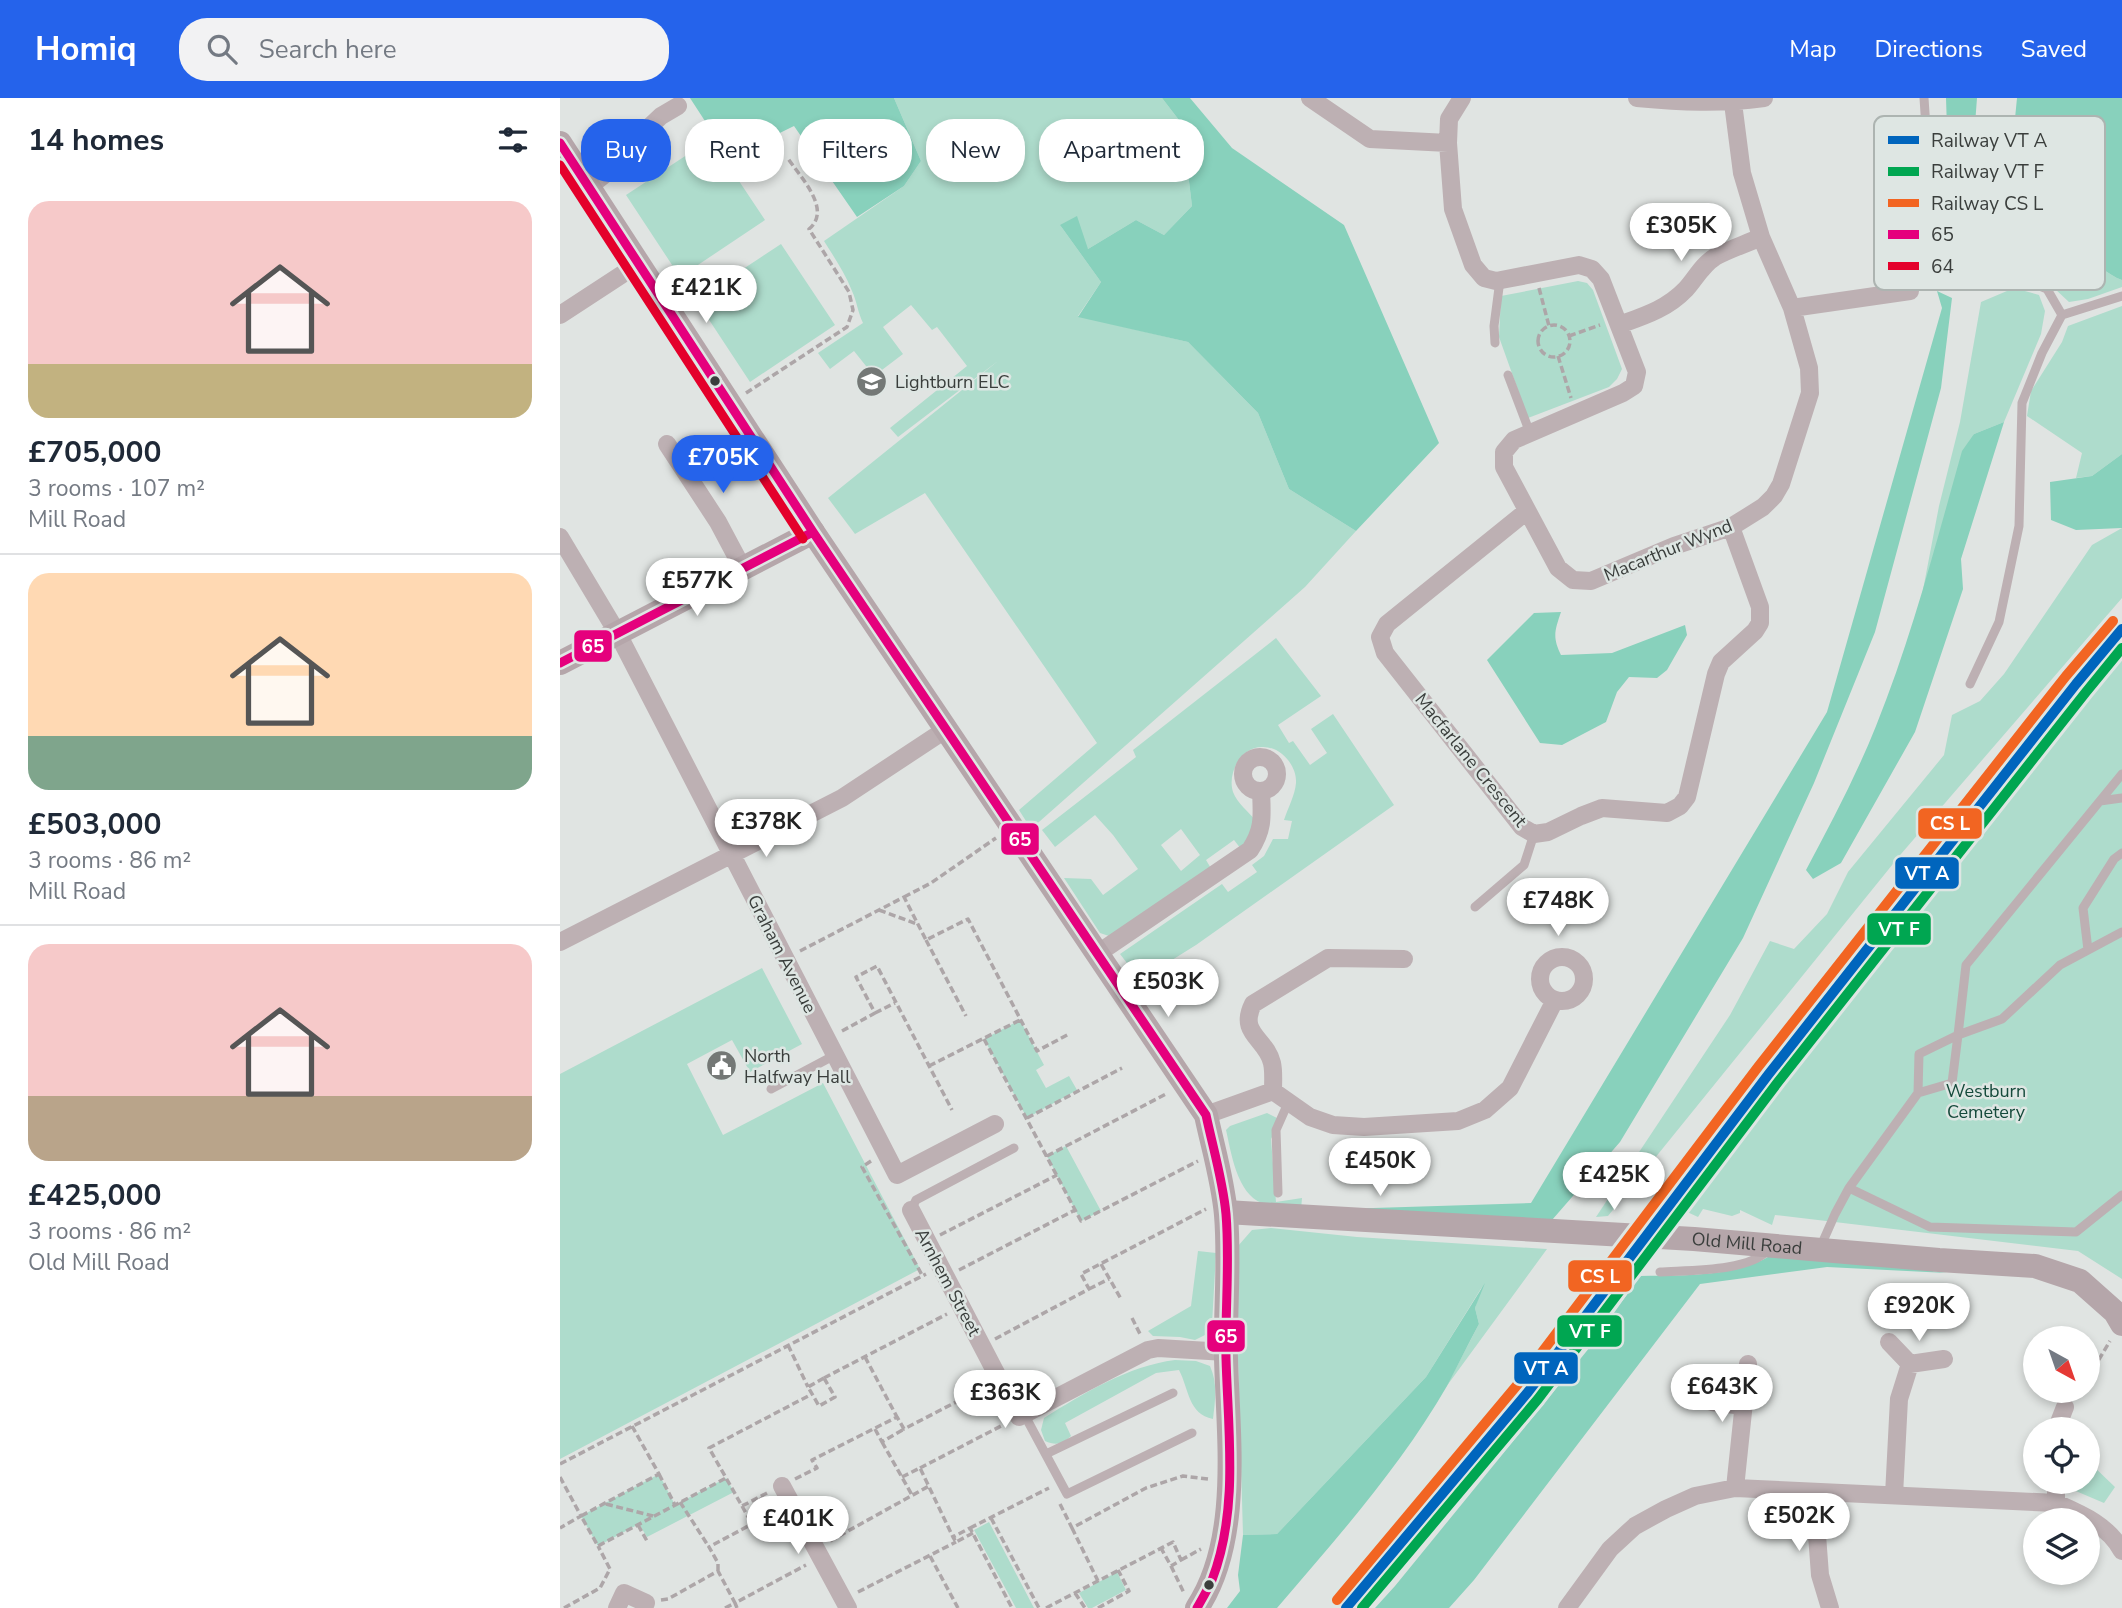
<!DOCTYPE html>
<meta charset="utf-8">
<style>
body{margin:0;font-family:"Nunito Sans",sans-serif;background:#f2f2f3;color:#1f2937;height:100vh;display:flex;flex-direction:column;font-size:26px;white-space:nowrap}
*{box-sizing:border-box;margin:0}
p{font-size:23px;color:#747a83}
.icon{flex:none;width:38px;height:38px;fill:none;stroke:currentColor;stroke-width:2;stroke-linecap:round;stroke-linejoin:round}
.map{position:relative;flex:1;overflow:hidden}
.drawer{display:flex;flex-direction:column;background:#fff;width:560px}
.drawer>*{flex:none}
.hud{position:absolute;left:21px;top:21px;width:665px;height:63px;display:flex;gap:14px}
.needle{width:46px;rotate:140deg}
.tools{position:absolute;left:1463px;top:1228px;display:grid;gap:14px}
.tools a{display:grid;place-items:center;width:77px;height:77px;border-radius:50%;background:#fff;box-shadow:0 4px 10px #0003;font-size:35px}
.price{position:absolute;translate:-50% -60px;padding:0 16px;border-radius:24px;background:#fff;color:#222;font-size:23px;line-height:46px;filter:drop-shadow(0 2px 4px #0008)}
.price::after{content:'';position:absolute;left:50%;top:42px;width:21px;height:16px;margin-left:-10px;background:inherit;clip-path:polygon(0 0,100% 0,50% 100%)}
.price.on{background:#2563eb;color:#fff}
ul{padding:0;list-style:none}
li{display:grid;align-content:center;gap:14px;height:371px;padding:0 28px}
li+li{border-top:2px solid #e0e1e3}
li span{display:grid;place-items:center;height:217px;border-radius:21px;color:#555}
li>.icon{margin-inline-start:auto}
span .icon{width:126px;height:126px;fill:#fffc;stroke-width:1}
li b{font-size:30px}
h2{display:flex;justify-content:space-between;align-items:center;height:84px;padding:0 28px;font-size:30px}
.chip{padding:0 24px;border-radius:28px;background:#fff;box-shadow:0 4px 10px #0003;font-size:24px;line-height:63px}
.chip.on{background:#2563eb;color:#fff}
header{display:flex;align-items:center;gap:42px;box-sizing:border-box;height:98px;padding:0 35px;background:#2563eb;color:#fff}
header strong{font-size:33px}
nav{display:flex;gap:38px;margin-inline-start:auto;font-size:24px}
.search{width:490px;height:63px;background:#f2f2f3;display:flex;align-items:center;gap:18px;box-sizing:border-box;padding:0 24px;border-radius:28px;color:#747a83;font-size:26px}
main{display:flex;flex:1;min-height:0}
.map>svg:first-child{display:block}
</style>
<header>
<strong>Homiq</strong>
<div class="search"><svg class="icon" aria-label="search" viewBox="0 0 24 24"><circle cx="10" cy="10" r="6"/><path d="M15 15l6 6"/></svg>Search here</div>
<nav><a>Map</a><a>Directions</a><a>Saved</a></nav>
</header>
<main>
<section class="drawer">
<h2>14 homes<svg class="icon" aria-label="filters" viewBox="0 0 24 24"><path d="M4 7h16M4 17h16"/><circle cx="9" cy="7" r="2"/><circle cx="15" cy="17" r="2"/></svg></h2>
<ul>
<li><span style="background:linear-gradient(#f6c9c9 75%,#c2b280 0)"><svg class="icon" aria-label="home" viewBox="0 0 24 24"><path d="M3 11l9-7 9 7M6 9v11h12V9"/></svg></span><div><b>£705,000</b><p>3 rooms · 107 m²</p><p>Mill Road</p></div></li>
<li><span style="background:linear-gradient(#ffd9b3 75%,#7fa58c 0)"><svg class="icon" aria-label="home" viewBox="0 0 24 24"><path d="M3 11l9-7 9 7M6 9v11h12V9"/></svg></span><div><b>£503,000</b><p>3 rooms · 86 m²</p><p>Mill Road</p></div></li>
<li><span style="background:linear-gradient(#f6c9c9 70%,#b9a48a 0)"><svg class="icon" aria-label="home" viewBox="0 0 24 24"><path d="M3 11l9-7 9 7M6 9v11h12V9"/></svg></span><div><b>£425,000</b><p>3 rooms · 86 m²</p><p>Old Mill Road</p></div></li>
</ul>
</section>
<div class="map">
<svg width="1562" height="1510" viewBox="0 0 1562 1510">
<rect width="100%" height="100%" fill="#e0e4e2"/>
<!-- green -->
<path fill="#aedccc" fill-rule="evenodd" d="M334,0H602L622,26L632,108L604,137L576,122L528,151L500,127L541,184L518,218L628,244L698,315L729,391L796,433L745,489L471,731L459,712L537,645L365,395L295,436L268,400L438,263L338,339L330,330L407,268L377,229L372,232L351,207L323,229L343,256L314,278L294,253L270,271L258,255L303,225C298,215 297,204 292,193C285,175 274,159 264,143L344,88L361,63Z
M151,41L205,122L120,179L66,97Z
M1445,126L1442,163L1466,172C1475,166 1486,156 1495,153C1520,145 1541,175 1562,182V189L1528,201L1509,204L1481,178L1437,171L1436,161L1432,152L1431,129Z
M221,146L275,227L190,284L136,202Z
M1018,183L1027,185L1033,192L1062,271L1057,281L1049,289L968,320L939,239L941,198Z
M1454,190L1479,197L1485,213L1481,236L1444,324L1414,336L1362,497L1379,408L1400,324L1421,204Z
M1562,208V356L1532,378L1516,380L1522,355L1467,318L1471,293L1502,244L1508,228Z
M1562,430V500L1341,756L1048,1118L1036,1119L1170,917L1210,843L1234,851L1267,816L1288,774L1384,657L1392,617L1420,603L1444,576L1532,447Z
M716,540L761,598L718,627L729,645L733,643L750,667L767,655L751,631L773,616L834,707L636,847L580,882L560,856L662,786L668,794L697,774L692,767L704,758L713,741H728L732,723L724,722C728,710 735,697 736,685C737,667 720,648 702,649C681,649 667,675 673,694C677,705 689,714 697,724L681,751L674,742L646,762L652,772L549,838L540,835L504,780L531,781L543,797L578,771L553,737L535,717L495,749L482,732L576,659L573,652ZM621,731L640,757L621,773L601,747Z
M1562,556V1181L1518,1153L1215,1117L1212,1127L1180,1112V1115L1172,1118L1143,1111L1138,1119L1125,1113L1462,676Z
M202,870L242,946L190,974L172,942L127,966L163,1037L263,985L360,1171L0,1361V976Z
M460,922L484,967L476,972L486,990L509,978L517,992L467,1020L424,941Z
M707,1015L721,1022L711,1041L716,1104L742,1100L741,1112C729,1110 714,1109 702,1105C677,1096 671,1054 666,1032L670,1028Z
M506,1048L541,1113L521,1123L487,1058Z
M711,1130L797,1139L987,1151L886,1289L919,1226L915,1210L922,1189L866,1279L717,1436L683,1437L678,1262V1148L692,1132Z
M638,1153L656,1155L652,1226L647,1236L635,1242L620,1239L593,1238L588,1233L631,1208Z
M615,1262L636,1263L650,1268C658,1286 655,1303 653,1321C628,1316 629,1291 619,1272L596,1275L505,1325L511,1338C503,1346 496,1348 485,1343L481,1332L484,1320C524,1295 568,1268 615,1262Z
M1528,1366H1531L1555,1389L1544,1405L1511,1391L1510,1384H1528Z
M99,1376L115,1407L166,1380L174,1394L87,1439L79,1426L38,1448L21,1418Z
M429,1424L474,1510H456L414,1432Z
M557,1474L566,1492L532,1510H528L519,1495Z"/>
<!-- forest -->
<path fill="#88d1bc" d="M130,0H334L361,63L344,88L297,119L234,28L169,60Z
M602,0H630L672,50L784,127L879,345L796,433L729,391L698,315L628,244L518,219L541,184L500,127L517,118L528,151L576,122L604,137L632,108L622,26Z
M1386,0H1417L1411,79L1399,159L1389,92Z
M1457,0H1562V182C1541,175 1520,145 1495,153C1486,156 1475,166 1466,172L1441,163Z
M1377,193L1392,200L1381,290L1315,534L1254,685L1183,840L1060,1044L992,1122L781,1111L971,1105L1267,614L1382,210Z
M1444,324L1401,461L1403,491L1355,634L1281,765L1253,781L1246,772C1271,725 1296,678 1316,628C1352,539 1376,445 1402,353L1414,336Z
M1562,356V430L1516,432L1491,422L1490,384L1532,378Z
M1001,514C995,532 992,539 1001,557L1052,555L1125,527L1127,537L1107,572L1097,580L1069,579L1057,594L1046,624L1002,647L980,645L927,562L974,515Z
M1214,1155L1266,1159L1387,1175L1267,1169L1140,1186L914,1482L889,1510H815L835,1488L1030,1249L1080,1178C1122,1177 1179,1180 1214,1155Z
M925,1185L915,1210L919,1226C908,1246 898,1267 887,1288C841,1368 777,1440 717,1510H667L680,1493L678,1477L683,1437L717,1436L866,1279Z"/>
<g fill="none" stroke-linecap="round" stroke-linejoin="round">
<!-- path -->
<path stroke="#ada6a8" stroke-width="3.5" stroke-dasharray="7 3.5" stroke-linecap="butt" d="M979,190L989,228
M978 243a16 16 0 1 1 32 0a16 16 0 1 1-32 0Z
M1009,238L1040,227
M998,258L1011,300
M186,295L287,229L293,212L289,194L249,131C273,111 239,78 227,59
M344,799L371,785L436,740
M319,812L357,826
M366,842L406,918
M240,853L344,799L366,842L408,821L477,953L509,936
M315,915L335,905
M282,933L315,915L296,879L317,868L392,1012
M424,941L521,1123L638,1063
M369,968L460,922
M467,1020L562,970
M487,1058L606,996
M311,1063L302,1069L362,1177
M380,1137L497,1077
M541,1166L561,1201
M399,1172L515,1112
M529,1191L549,1181
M572,1220L581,1238
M435,1241L529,1191L521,1176L646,1111
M228,1247L248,1289
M305,1259L337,1319
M264,1280L387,1216
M264,1280L275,1299L259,1308L248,1289Z
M1528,1280L1550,1243
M72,1328L99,1376L21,1418L38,1448L166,1380
M315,1331L322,1344L344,1331
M322,1344L352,1397
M0,1366L366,1176
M360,1370L445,1326
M99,1376L115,1407
M0,1379L21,1418L0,1430
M342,1379L360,1370L393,1439
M235,1381L257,1370L252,1362L337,1319L344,1331L425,1289
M207,1395L182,1408L149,1350L252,1296
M120,1404L149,1449
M46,1406L93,1418
M500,1406L512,1430L586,1390L623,1378L648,1381
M182,1408L192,1426L209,1417L200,1399
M431,1420L479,1510
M78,1427L87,1443
M410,1430L489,1390
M512,1430L538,1483
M413,1435L396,1444L393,1439L410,1430L452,1510
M270,1443L369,1388
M370,1458L398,1510
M621,1462L641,1451
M611,1468L624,1495
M158,1473V1465L149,1449L192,1426
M298,1494L396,1444
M515,1495L525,1510
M101,1502L108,1501L158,1473L175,1505L246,1467
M4,1510L40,1490L50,1471L38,1448
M165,1510L175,1505L177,1510
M486,1510C528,1488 571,1466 613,1444L621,1462L611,1468L601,1450
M538,1510L569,1493L558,1472"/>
<!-- lane -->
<path stroke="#bdb0b3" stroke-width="9" d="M1364,0L1370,90L1387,161L1397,174L1457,179L1487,191L1502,217L1482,255L1462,305L1459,428L1439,524L1410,586
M1502,217L1562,198
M935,245L934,228L940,182
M948,277L970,335
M1540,703L1562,700
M915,809L964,767L974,736
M1528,852L1523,810L1554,761L1562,755
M211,991L275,957
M1358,995L1392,985L1398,937L1442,921L1500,867L1562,834
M1289,1090L1358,995L1359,956L1398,937L1406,867L1562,676
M718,1095L716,1032L728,1005
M351,1112L356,1102L454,1050
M1260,1150L1275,1116L1289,1090L1370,1129L1516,1134L1562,1097
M1100,1174C1129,1172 1188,1174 1208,1152
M464,1316L507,1396L632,1335
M486,1356L613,1295"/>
<!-- street -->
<path stroke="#bdb0b3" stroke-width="18" d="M750,0L810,41L888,45
M902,0L889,21L888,45L893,111L913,167L924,180L936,183L1019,167L1032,171L1041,181L1077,274L1074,288L1063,295L954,342L944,354V369L998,470L1013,482L1031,483L1114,448L1171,429L1203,409L1214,398L1221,386L1250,295L1249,270L1232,210L1201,139L1182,75L1173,5
M1077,0C1121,4 1159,6 1204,0
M29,89L74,53L85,33L101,18L118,8
M1232,210L1350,193
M0,217L78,166
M1059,227C1084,218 1107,211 1126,191C1136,180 1142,167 1155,159C1169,151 1186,146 1201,139
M107,346L158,424L183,471
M967,413L827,526L820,539L825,555L962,729L974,736L988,734L1021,718L1042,710L1107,715L1120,708L1127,699L1156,576L1161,564L1195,533L1200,525V509L1171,429
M0,439L58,536L337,1077L435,1026
M683 676a17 17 0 1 1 34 0a17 17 0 1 1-34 0Z
M0,844L282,700L385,632
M537,856L690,752C704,731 702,718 701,693
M980 881a22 22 0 1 1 44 0a22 22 0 1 1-44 0Z
M713,993C713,984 714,974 712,965C706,940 678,936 693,906L768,860L844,861
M646,1017L713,993L750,1019L773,1027L804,1029L898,1023L925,1012L950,990L995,902
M351,1112L459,1319L588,1252L598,1250L666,1254
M1329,1244L1350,1266L1384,1261
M1152,1304L1183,1308
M1496,1332L1505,1309
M222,1388L288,1510
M1175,1390L1188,1266
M1261,1395L1257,1437L1260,1477L1270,1510
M1334,1397L1339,1301L1350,1266
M1496,1405V1384
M57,1510L64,1495L86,1505
M1007,1510L1050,1451L1075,1428L1106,1411L1135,1398L1175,1390L1496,1405C1521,1416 1548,1427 1562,1453"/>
<!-- secondary -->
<g stroke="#b5a6aa" stroke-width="24">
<path d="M0,45L253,434L646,1017C653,1050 663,1083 666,1117C670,1165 665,1212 666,1260C668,1339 682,1442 637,1510"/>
<path d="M0,565L253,434"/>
<path id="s1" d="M666,1114L1134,1141L1379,1162L1475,1168L1520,1183L1555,1214L1562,1226"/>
</g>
<defs>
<path id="bus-1" d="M0,45L253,434L646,1017C653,1050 663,1083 666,1116C670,1164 665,1212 666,1260C668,1333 679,1412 652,1482C648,1491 642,1501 637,1510
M0,565L253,434"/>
<path id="bus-2" d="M0,67L243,441"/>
</defs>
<!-- bus-1 casing -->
<use href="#bus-1" stroke="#dee6e3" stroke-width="14"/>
<!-- bus-2 casing -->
<use href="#bus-2" stroke="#dee6e3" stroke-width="14"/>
<!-- bus-1 -->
<use href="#bus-1" stroke="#e5007d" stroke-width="9"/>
<!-- bus-2 -->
<use href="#bus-2" stroke="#e4002b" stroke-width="9"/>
<defs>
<path id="rail-1" d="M786,1510L968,1294L1208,977L1516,586L1562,531"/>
<path id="rail-2" d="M802,1510L978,1301L1218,984L1526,594L1562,550"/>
<path id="rail-3" d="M777,1502L958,1286L1198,969L1506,578L1553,523"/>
</defs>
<!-- rail-1 casing -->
<use href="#rail-1" stroke="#dee6e3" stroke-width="16"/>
<!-- rail-2 casing -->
<use href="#rail-2" stroke="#dee6e3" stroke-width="16"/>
<!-- rail-3 casing -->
<use href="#rail-3" stroke="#dee6e3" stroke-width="16"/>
<!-- rail-1 -->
<use href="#rail-1" stroke="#0065bd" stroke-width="10"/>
<!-- rail-2 -->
<use href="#rail-2" stroke="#00a651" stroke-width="10"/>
<!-- rail-3 -->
<use href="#rail-3" stroke="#f26522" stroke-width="10"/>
</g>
<!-- icons -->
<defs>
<symbol id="school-disc" viewBox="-11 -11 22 22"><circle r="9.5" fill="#747876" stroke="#dee6e3"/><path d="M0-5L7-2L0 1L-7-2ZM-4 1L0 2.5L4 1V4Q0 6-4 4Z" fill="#fff"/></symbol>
<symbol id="civic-disc" viewBox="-11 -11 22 22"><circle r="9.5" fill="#747876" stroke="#dee6e3"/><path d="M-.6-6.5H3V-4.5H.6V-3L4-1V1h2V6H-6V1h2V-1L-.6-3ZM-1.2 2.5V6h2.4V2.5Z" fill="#fff"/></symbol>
</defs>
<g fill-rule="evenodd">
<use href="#school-disc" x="294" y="266" width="35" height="35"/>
<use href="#civic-disc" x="144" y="950" width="35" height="35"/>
</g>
<!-- markers -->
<g fill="#3a3e3c" stroke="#dee6e3" stroke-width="2.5">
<circle cx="155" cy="283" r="6"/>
<circle cx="649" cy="1487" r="6"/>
</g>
<g text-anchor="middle" stroke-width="5" stroke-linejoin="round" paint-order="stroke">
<!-- poi labels -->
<g font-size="18" fill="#3a3e3c" stroke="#dee6e3" text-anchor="start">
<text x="335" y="290">Lightburn ELC</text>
<text x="184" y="964">North<tspan x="184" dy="21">Halfway Hall</tspan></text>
</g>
<!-- street labels -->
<g font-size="18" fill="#3a3e3c" stroke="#dee6e3">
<text transform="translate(1108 452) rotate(-22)" y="6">Macarthur Wynd</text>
<text transform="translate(911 662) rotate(51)" y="6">Macfarlane Crescent</text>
<text transform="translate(222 856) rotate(63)" y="6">Graham Avenue</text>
<text dy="6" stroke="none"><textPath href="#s1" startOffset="522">Old Mill Road</textPath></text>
<text transform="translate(388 1184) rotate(62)" y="6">Arnhem Street</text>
</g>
<!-- park labels -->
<g font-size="18" fill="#154a3b" stroke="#dee6e3">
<text x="1426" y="999">Westburn<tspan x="1426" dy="21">Cemetery</tspan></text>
</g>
</g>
<!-- legend -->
<rect x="1314" y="18" width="231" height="174" rx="10" fill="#dee6e3" stroke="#adb4b1" stroke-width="2"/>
<rect x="1328" y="38" width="31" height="8" fill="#0065bd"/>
<rect x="1328" y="69" width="31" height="9" fill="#00a651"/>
<rect x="1328" y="101" width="31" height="8" fill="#f26522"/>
<rect x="1328" y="132" width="31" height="9" fill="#e5007d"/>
<rect x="1328" y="164" width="31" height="8" fill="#e4002b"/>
<g font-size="19" fill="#3a3e3c">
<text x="1371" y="49">Railway VT A</text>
<text x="1371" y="80">Railway VT F</text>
<text x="1371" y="112">Railway CS L</text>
<text x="1371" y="143">65</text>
<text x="1371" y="175">64</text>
</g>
<g stroke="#dee6e3" stroke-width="2.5">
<rect x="13" y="531" width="40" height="34" rx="7" fill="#e5007d"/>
<rect x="1357" y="709" width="66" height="33" rx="7" fill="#f26522"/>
<rect x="440" y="724" width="40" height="34" rx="7" fill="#e5007d"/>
<rect x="1334" y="758" width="66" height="34" rx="7" fill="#0065bd"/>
<rect x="1306" y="814" width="66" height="34" rx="7" fill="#00a651"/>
<rect x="1007" y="1161" width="66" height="34" rx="7" fill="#f26522"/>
<rect x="996" y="1216" width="67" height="34" rx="7" fill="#00a651"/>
<rect x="646" y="1221" width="40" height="34" rx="7" fill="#e5007d"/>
<rect x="953" y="1253" width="66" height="34" rx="7" fill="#0065bd"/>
</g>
<g font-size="19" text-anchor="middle" font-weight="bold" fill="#fff">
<text x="33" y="555">65</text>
<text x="1390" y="732">CS L</text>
<text x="460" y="748">65</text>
<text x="1367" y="782">VT A</text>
<text x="1339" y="838">VT F</text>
<text x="1040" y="1185">CS L</text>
<text x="1030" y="1240">VT F</text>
<text x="666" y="1245">65</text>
<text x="986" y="1277">VT A</text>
</g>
</svg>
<div class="tools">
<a><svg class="needle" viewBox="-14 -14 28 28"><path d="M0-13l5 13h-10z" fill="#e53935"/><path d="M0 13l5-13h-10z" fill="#747a83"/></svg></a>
<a><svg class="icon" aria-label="locate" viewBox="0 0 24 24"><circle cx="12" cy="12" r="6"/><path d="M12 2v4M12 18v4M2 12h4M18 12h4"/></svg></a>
<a><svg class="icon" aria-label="layers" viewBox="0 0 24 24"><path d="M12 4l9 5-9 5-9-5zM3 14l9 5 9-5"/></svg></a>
</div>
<b class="price" style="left:1121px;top:165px">£305K</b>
<b class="price" style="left:146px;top:227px">£421K</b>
<b class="price on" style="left:163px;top:397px">£705K</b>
<b class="price" style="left:137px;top:520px">£577K</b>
<b class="price" style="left:206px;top:761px">£378K</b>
<b class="price" style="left:998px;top:840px">£748K</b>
<b class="price" style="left:608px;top:921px">£503K</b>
<b class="price" style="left:820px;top:1100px">£450K</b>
<b class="price" style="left:1054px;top:1114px">£425K</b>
<b class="price" style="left:1359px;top:1245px">£920K</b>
<b class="price" style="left:1162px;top:1326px">£643K</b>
<b class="price" style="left:445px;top:1332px">£363K</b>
<b class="price" style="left:1239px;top:1455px">£502K</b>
<b class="price" style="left:238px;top:1458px">£401K</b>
<div class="hud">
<a class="chip on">Buy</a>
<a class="chip">Rent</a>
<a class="chip">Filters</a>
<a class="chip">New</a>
<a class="chip">Apartment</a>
</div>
</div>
</main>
